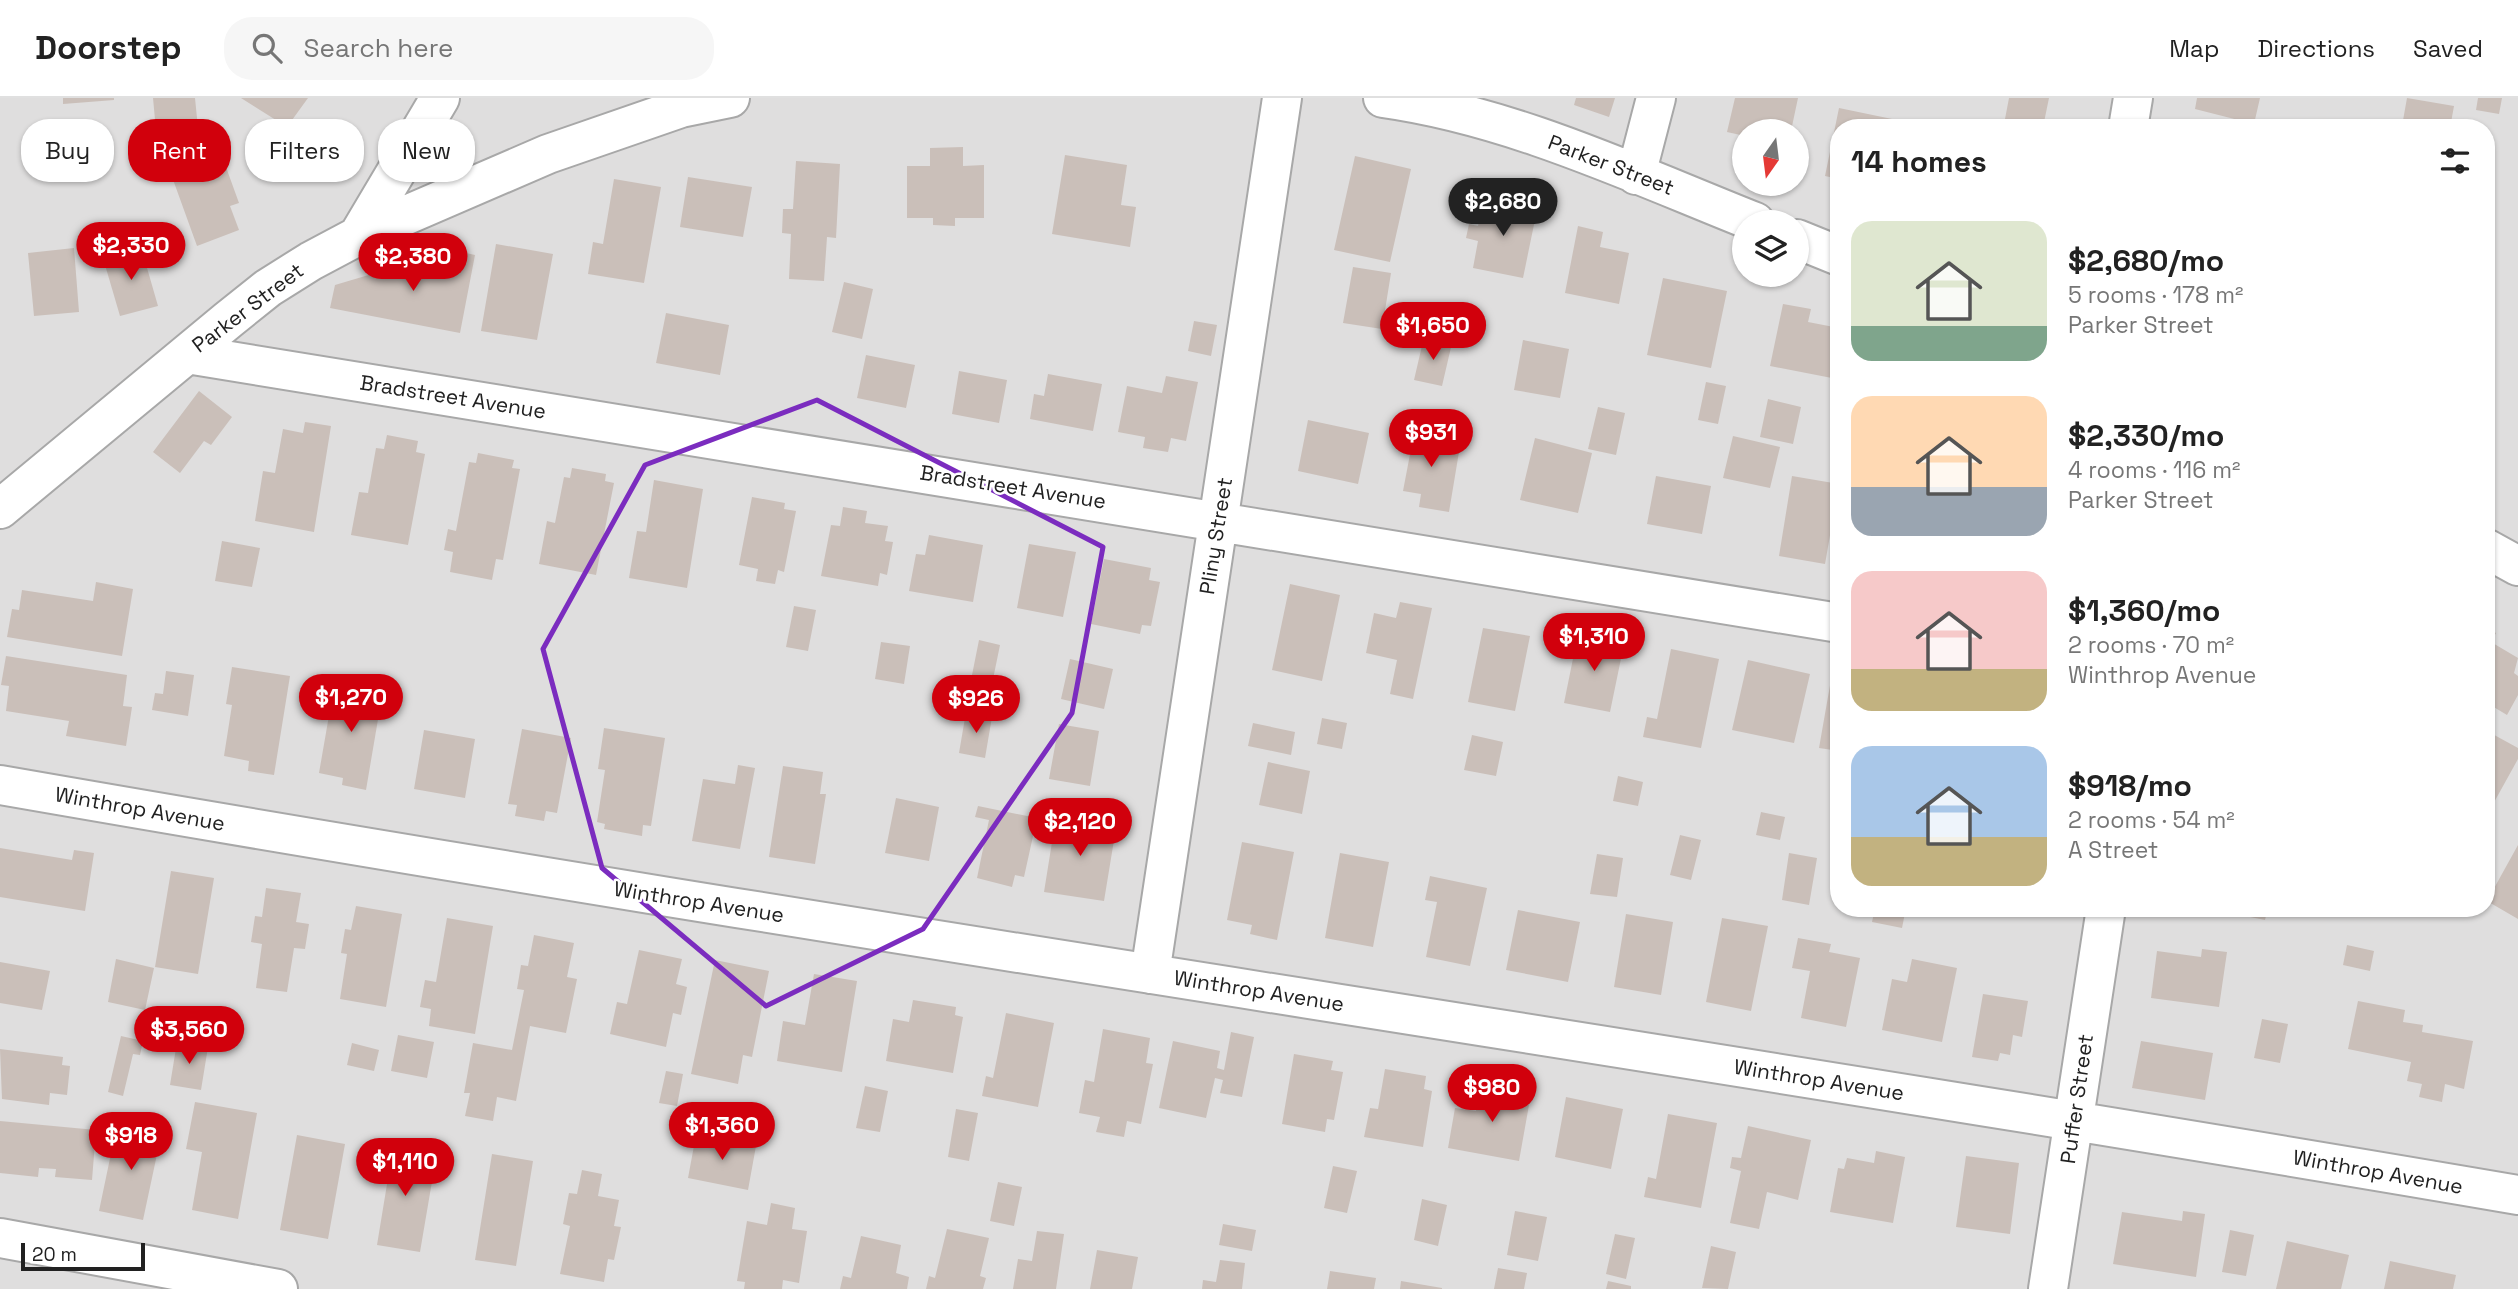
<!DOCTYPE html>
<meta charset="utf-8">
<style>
body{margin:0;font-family:"Space Grotesk",sans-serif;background:#f6f6f6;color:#222;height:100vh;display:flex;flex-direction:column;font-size:26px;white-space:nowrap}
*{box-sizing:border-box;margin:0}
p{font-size:23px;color:#767676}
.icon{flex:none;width:38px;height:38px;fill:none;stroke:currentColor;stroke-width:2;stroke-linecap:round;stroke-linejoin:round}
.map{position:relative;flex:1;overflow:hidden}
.details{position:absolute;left:1830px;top:21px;width:665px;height:798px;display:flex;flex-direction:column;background:#fff;border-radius:28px;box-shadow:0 2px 5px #0004}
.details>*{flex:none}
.guide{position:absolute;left:21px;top:21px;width:665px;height:63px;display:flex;gap:14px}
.needle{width:46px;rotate:194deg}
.tools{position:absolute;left:1732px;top:21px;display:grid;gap:14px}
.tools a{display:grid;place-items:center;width:77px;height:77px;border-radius:50%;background:#fff;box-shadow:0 2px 5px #0004;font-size:35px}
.scale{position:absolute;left:21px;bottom:18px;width:124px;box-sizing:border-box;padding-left:7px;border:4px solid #212121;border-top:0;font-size:19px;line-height:24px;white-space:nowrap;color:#212121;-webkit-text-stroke:5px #fff;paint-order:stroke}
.price{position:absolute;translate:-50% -60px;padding:0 16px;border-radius:24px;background:#d1000c;color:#fff;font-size:23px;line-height:46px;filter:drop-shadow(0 2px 4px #0008)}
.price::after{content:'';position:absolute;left:50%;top:42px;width:21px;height:16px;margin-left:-10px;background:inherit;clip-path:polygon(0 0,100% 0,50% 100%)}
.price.active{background:#222;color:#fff}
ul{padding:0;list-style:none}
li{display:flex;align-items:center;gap:21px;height:175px;padding:0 21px}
li span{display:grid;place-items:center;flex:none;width:196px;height:140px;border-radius:21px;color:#555}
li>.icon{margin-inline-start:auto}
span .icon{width:84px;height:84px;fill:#fffc;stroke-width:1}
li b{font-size:30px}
h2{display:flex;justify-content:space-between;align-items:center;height:84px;padding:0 21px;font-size:30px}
.pill{padding:0 24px;border-radius:28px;background:#fff;box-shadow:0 2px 5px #0004;font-size:24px;line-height:63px}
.pill.active{background:#d1000c;color:#fff}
header{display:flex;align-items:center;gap:42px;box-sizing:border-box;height:98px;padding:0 35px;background:#fff;border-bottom:2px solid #e0e0e0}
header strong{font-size:33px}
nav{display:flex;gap:38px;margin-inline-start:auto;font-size:24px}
.search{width:490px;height:63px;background:#f6f6f6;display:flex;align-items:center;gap:18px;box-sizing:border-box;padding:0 24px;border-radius:28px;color:#767676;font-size:26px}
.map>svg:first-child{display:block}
</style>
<header>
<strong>Doorstep</strong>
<div class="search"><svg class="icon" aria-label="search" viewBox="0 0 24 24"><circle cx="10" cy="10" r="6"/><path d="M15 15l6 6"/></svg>Search here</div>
<nav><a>Map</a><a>Directions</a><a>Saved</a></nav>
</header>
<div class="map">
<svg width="2518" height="1191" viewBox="0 0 2518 1191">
<rect width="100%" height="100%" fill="#f2ede6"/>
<!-- residential -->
<path fill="#dfdede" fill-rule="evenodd" d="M0,0H2518V1191H0ZM1839,30H2487V810H1839ZM1745,33H1797V86H1745ZM1745,124H1797V177H1745Z"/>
<!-- building -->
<path fill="#cabfb9" d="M63,0H114V2L63,6Z
M153,0H195L199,40L157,43Z
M241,0H308L287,29Z
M1576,0H1615L1609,19L1574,7Z
M1735,0H1798L1791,33H1745V38L1727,34Z
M2009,0H2049L2043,29L2005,21Z
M2197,0H2260L2254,26L2195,11Z
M2407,0L2454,8L2450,30L2402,28Z
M2478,0H2502L2499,16L2476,12Z
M1839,10L1892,21L1890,30H1839V81L1825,78Z
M218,47L239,105L230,108L239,132L197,148L167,65Z
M963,49V68L984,67V120H955V128L933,127V120H907V68H930V50Z
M1065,57L1127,67L1121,107L1136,109L1130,149L1052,136Z
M1355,58L1411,71L1390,164L1334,152Z
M796,63L840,66L836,140L827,139L824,183L789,181L791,136L782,135L783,111H793Z
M688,79L752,89L743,139L680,129Z
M614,81L661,89L644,185L588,176L593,144L603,146Z
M1484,101L1537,112L1523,180L1473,170L1478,143L1466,140L1469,126L1478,128Z
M1578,128L1603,134L1600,149L1629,155L1619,206L1565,195Z
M496,146L553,156L537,242L481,233Z
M141,149L158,208L120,218L103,160Z
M74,150L79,214L34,218L28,155Z
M444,150L475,157L460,235L330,210L335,187L382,173L405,177L408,163L441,170Z
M1353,169L1391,175L1382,231L1343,225Z
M1663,180L1727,193L1711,270L1647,257Z
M844,184L873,191L862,241L832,234Z
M1783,206L1811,211L1808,224L1839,230L1837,281L1770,268Z
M666,215L729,227L720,277L656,265Z
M1194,223L1217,227L1211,258L1188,253Z
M1424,239L1452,245L1442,288L1414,282Z
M1523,242L1569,251L1560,300L1514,292Z
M866,257L915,267L906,310L857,300Z
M959,273L1007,282L999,325L952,316Z
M1048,276L1102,286L1093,333L1030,321L1034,296L1044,298Z
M1166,278L1198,284L1186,343L1171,340L1168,354L1143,350L1145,339L1118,334L1127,288L1162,295Z
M1706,284L1726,288L1718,326L1698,322Z
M199,293L232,319L211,347L204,343L180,375L153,354Z
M1768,301L1801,309L1793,346L1760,339Z
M1598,309L1625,315L1616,357L1588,351Z
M1308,322L1369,335L1358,386L1298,373Z
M305,324L331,328L314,434L255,423L263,373L275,375L283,331L303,335Z
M1404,333L1461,342L1449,414L1419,409L1421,396L1403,393L1411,351L1401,350Z
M387,337L418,343L416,354L425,356L408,447L351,437L359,394L368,395L376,350L384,351Z
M1733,338L1780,349L1770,390L1723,380Z
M1535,340L1592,355L1578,415L1520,402Z
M478,355L514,362L512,370L520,371L503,462L496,461L492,482L450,474L453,454L444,452L448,431L456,433L469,364L476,365Z
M572,370L606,376L605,383L614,385L596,477L539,466L547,423L555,425L564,379L570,380Z
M1656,378L1711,388L1702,436L1647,426Z
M1792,378L1839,386L1825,466L1779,458Z
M654,382L703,391L687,490L629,480L637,433L646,434Z
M752,399L785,405L784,411L796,413L784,474L778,472L775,486L756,483L758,471L739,467Z
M843,409L867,413L865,425L888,428L885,443L893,444L887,477L880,475L878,488L821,478L831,427L840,428Z
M929,437L983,447L973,504L909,493L916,456L925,457Z
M222,443L260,450L252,489L215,483Z
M1029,446L1076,454L1063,519L1017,510Z
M1104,461L1151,470L1149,482L1160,484L1151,528L1142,527L1140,536L1091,526Z
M96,484L133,491L122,558L7,539L12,511L19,512L22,492L93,503Z
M1290,486L1340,497L1322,583L1272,572Z
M1400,504L1432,510L1413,601L1390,596L1397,562L1366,555L1374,515L1396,520Z
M794,508L816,512L808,553L786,549Z
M1483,530L1530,538L1515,613L1468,604Z
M2487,530L2496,535L2491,544L2518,560L2514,575L2518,578V597L2507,617L2487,605Z
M1578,536L1624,546L1610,614L1564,605Z
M979,542L1000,547L992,586L971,582Z
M881,544L910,548L904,586L875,581Z
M1671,551L1719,561L1701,650L1643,639L1647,619L1657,621Z
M6,558L127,577L123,608L132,609L126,648L66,638L69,623L6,613L9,588L1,587Z
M1070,561L1113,571L1104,611L1061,601Z
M1748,562L1810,576L1794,645L1732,632Z
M232,569L290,578L274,677L248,673L249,663L224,658L232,607L226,606Z
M166,573L194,577L188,618L152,612L155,595L163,596Z
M1832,576L1839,578V653L1819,650Z
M335,583L383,592L366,692L342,687L343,680L319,675Z
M966,614L992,619L985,660L959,655Z
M1322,620L1347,625L1342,651L1317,646Z
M1253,625L1295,634L1291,657L1248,648Z
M1059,626L1099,633L1090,688L1049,681Z
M604,630L665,640L651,728L643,727L642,738L604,731L605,726L597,724L605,672L598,671Z
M522,631L571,640L557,715L546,713L544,723L515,718L517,707L508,706Z
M424,632L475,641L465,700L414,691Z
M2487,633L2518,650V661L2487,717Z
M1472,637L1503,644L1496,678L1464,672Z
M1268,664L1310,673L1302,716L1259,707Z
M738,667L755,670L740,751L692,743L703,681L735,686Z
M783,668L823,674L820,696H826L815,766L769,759Z
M1618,678L1643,684L1638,708L1613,703Z
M896,700L939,709L929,763L885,755Z
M978,708L1037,720L1024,779L1015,777L1012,789L977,780L989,722L975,719Z
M1057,713L1089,718L1087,725L1116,730L1104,803L1044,794Z
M1761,714L1785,719L1780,742L1756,737Z
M1680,737L1701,742L1691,782L1670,777Z
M1242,744L1294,754L1277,842L1250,836L1252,827L1227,822Z
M2518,747V821L2487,803Z
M0,750L72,762L74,752L94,755L85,813L0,799Z
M1340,755L1389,764L1373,849L1325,840Z
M1789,755L1817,760L1809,807L1782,802Z
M1597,756L1623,760L1617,799L1590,796Z
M171,773L214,780L198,876L155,869Z
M1430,778L1487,790L1470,868L1426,859L1437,804L1425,802Z
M266,790L301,795L296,824L309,826L305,851L294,850L287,894L256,890L262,846L251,844L255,818L262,819Z
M356,808L402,816L386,909L340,901L347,856L341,855L345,831L351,832Z
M1875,810H1906L1902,830L1872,824Z
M2206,810H2268L2265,822Z
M1518,812L1580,824L1568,884L1506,872Z
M1626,816L1673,824L1661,897L1614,889Z
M447,820L493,828L475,936L429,928L431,911L420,909L425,882L436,884Z
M1722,820L1768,828L1751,913L1706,904Z
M534,837L574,845L567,879L577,881L566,935L530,928L516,1003L497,999L493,1023L465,1018L470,995H464L473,945L512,952L524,892L517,891L521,867L528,868Z
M1798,840L1831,846L1829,854L1860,860L1846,929L1801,920L1810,873L1792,870Z
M2347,847L2374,853L2370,873L2343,867Z
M2202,851L2227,854L2219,909L2151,900L2157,853L2201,859Z
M639,852L682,861L676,886L687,889L681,917L673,915L666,949L610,936L617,904L627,906Z
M116,861L154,870L145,912L108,904Z
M1912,861L1957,870L1942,944L1882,932L1892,881L1907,884Z
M715,862L769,873L752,959L743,957L738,986L691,976Z
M0,864L50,873L42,912L0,905Z
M814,876L857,883L842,974L777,963L783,923L805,927Z
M1983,896L2028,903L2022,939L2013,937L2010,957L2000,955L1998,963L1972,959Z
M913,902L956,909L955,917L963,919L953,975L886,963L893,921L909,924Z
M2358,903L2405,912L2403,924L2423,927L2422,934L2473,943L2464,991L2445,986L2442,1004L2419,999L2422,986L2407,983L2411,964L2348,951Z
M1006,915L1054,925L1038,1009L982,998L986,978L993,980Z
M2262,921L2288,926L2280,965L2254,960Z
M1103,931L1150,940L1146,965L1153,966L1141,1026L1127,1023L1124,1039L1096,1034L1100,1019L1079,1015L1085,982L1094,984Z
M1231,934L1254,939L1242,999L1220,995L1223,982L1215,980L1206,1020L1159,1010L1173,943L1220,953L1217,970L1224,972Z
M398,937L434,944L427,980L391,973Z
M121,938L143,943L140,957L133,956L123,998L108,994Z
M2141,943L2213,955L2205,1002L2132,990Z
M177,944L208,949L201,992L170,987Z
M352,945L379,952L374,973L347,967Z
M0,951L63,959L62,967L70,968L67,997L50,995L49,1007L2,1001Z
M1294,956L1333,963L1331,972L1343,974L1334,1022L1327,1021L1325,1034L1282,1026Z
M1385,971L1426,978L1424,991L1432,993L1423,1049L1364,1039L1370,1010L1378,1011Z
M666,973L683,976L677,1008L659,1005Z
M1481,986L1524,994L1522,1005L1529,1007L1519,1063L1448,1050L1455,1010L1476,1013Z
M865,988L888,993L880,1034L856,1030Z
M1566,999L1623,1011L1611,1071L1555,1059Z
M195,1004L257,1015L238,1121L192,1112L202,1054L186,1051Z
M956,1011L978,1015L969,1063L948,1059Z
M1668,1016L1717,1025L1701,1110L1644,1099L1648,1079L1656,1081Z
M0,1023L96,1032L92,1082L55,1079L56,1071L39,1070L38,1079L0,1075Z
M125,1025L162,1033L143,1122L99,1113L113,1046L120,1047Z
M1748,1028L1811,1042L1798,1102L1767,1094L1759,1131L1730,1125L1741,1073L1730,1070L1732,1059L1741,1060Z
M297,1037L345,1046L328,1141L280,1132Z
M696,1037L756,1048L748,1092L688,1080Z
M378,1050L436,1060L420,1154L377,1147L389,1074L375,1071Z
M1876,1053L1905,1059L1893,1125L1830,1114L1838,1070L1844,1071L1847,1060L1874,1065Z
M492,1056L533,1063L516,1168L475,1162Z
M1966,1058L2019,1065L2010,1136L1956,1129Z
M1333,1068L1357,1073L1347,1115L1324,1110Z
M582,1072L602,1076L598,1098L619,1102L614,1128L621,1129L614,1162L608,1161L604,1184L560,1176L570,1128L563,1126L569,1095L577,1096Z
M998,1084L1022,1089L1014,1128L990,1123Z
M1422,1101L1447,1107L1438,1148L1414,1142Z
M771,1105L795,1110L792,1131L807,1133L799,1185L783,1182L782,1191H744L745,1184L737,1183L747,1123L767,1127Z
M1515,1113L1547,1119L1538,1163L1507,1157Z
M2183,1113L2205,1116L2196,1179L2113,1166L2122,1114L2182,1123Z
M1223,1126L1256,1132L1252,1153L1219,1147Z
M947,1131L989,1140L980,1178L986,1180L983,1191H926L929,1178L935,1180Z
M2230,1132L2254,1137L2246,1178L2222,1174Z
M1037,1133L1064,1136L1056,1191H1013L1018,1161L1032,1163Z
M1615,1136L1635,1140L1626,1181L1606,1176Z
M861,1138L901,1147L896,1175L909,1179L907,1191H840L843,1178L851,1180Z
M2287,1143L2349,1157L2341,1191H2276Z
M1711,1148L1736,1154L1728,1191L1702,1190Z
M1097,1152L1138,1159L1132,1191H1090Z
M1220,1162L1245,1165L1242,1191H1202L1203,1182L1216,1184Z
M2390,1163L2456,1177L2453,1191H2384Z
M1498,1170L1527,1175L1524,1191H1494Z
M1330,1173L1376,1180L1374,1191H1327Z
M1401,1183L1442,1190V1191H1400Z
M1608,1183L1631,1188V1191H1606Z"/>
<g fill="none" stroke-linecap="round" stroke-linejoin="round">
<defs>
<path id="minor" d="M1383,0C1512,18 1634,76 1755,124
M2128,30L2133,0
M1636,77L1656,0
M358,138L440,0
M1797,141L1839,158
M187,256L1839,525
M0,411L228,222L268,190L311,163L358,138L548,56L681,10L730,0
M2487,451L2518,468
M0,687C838,833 1680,954 2518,1097
M1150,876L1282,0
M0,1140L278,1191
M2048,1191L2106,810"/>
</defs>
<!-- minor casing -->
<use href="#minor" stroke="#a8a8a8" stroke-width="42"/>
<!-- minor -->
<use href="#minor" stroke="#fff" stroke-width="38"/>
</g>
<!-- marked area -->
<path fill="none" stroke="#7b2cbf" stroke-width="5" stroke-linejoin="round" d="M817,302L1103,449L1072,615L923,831L766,908L602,770L543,551L645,367Z"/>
<g text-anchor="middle" stroke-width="5" stroke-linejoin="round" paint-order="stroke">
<!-- street labels -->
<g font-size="21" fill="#212121" stroke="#fff">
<text transform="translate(1611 67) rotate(21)" y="7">Parker Street</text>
<text transform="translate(248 210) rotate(-37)" y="7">Parker Street</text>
<text transform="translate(453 299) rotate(9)" y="7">Bradstreet Avenue</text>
<text transform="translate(1013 389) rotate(9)" y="7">Bradstreet Avenue</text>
<text transform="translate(1216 438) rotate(-81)" y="7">Pliny Street</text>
<text transform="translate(140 711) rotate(10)" y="7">Winthrop Avenue</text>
<text transform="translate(699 804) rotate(9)" y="7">Winthrop Avenue</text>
<text transform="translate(1259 893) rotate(9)" y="7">Winthrop Avenue</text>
<text transform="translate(1819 982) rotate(9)" y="7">Winthrop Avenue</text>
<text transform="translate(2077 1001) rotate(-82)" y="7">Puffer Street</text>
<text transform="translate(2378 1074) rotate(10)" y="7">Winthrop Avenue</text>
</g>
</g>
</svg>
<div class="tools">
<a><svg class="needle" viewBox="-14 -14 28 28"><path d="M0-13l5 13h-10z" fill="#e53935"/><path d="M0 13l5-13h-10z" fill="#767676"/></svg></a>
<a><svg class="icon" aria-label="layers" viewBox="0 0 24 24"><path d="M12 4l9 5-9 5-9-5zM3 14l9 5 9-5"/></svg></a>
</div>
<div class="scale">20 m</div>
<b class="price active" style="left:1503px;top:140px">$2,680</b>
<b class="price" style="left:131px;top:184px">$2,330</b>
<b class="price" style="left:413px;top:195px">$2,380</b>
<b class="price" style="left:1433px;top:264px">$1,650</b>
<b class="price" style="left:1431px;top:371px">$931</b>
<b class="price" style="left:1594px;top:575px">$1,310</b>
<b class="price" style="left:351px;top:636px">$1,270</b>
<b class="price" style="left:976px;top:637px">$926</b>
<b class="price" style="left:1080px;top:760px">$2,120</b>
<b class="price" style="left:189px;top:968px">$3,560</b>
<b class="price" style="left:1492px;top:1026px">$980</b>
<b class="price" style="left:722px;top:1064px">$1,360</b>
<b class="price" style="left:131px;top:1074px">$918</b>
<b class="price" style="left:405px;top:1100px">$1,110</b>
<div class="guide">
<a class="pill">Buy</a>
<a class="pill active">Rent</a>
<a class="pill">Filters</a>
<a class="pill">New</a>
</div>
<section class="details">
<h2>14 homes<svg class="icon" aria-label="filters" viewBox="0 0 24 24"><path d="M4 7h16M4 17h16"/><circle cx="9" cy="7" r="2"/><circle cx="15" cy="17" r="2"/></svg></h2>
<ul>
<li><span style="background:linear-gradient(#dfe7d0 75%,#7fa58c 0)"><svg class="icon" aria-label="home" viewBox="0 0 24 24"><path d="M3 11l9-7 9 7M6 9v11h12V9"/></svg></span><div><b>$2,680/mo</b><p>5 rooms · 178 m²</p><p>Parker Street</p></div></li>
<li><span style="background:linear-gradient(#ffd9b3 65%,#9aa5b1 0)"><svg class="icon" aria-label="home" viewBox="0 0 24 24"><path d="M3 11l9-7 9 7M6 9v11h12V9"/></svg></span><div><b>$2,330/mo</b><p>4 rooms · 116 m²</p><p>Parker Street</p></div></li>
<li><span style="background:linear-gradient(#f6c9c9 70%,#c2b280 0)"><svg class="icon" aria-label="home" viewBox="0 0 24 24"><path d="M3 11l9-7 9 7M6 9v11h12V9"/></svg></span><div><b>$1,360/mo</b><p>2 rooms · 70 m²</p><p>Winthrop Avenue</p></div></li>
<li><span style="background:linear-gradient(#a9c7e8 65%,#c2b280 0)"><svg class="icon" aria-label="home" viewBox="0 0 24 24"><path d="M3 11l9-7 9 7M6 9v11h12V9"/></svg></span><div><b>$918/mo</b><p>2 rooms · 54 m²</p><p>A Street</p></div></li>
</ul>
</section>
</div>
